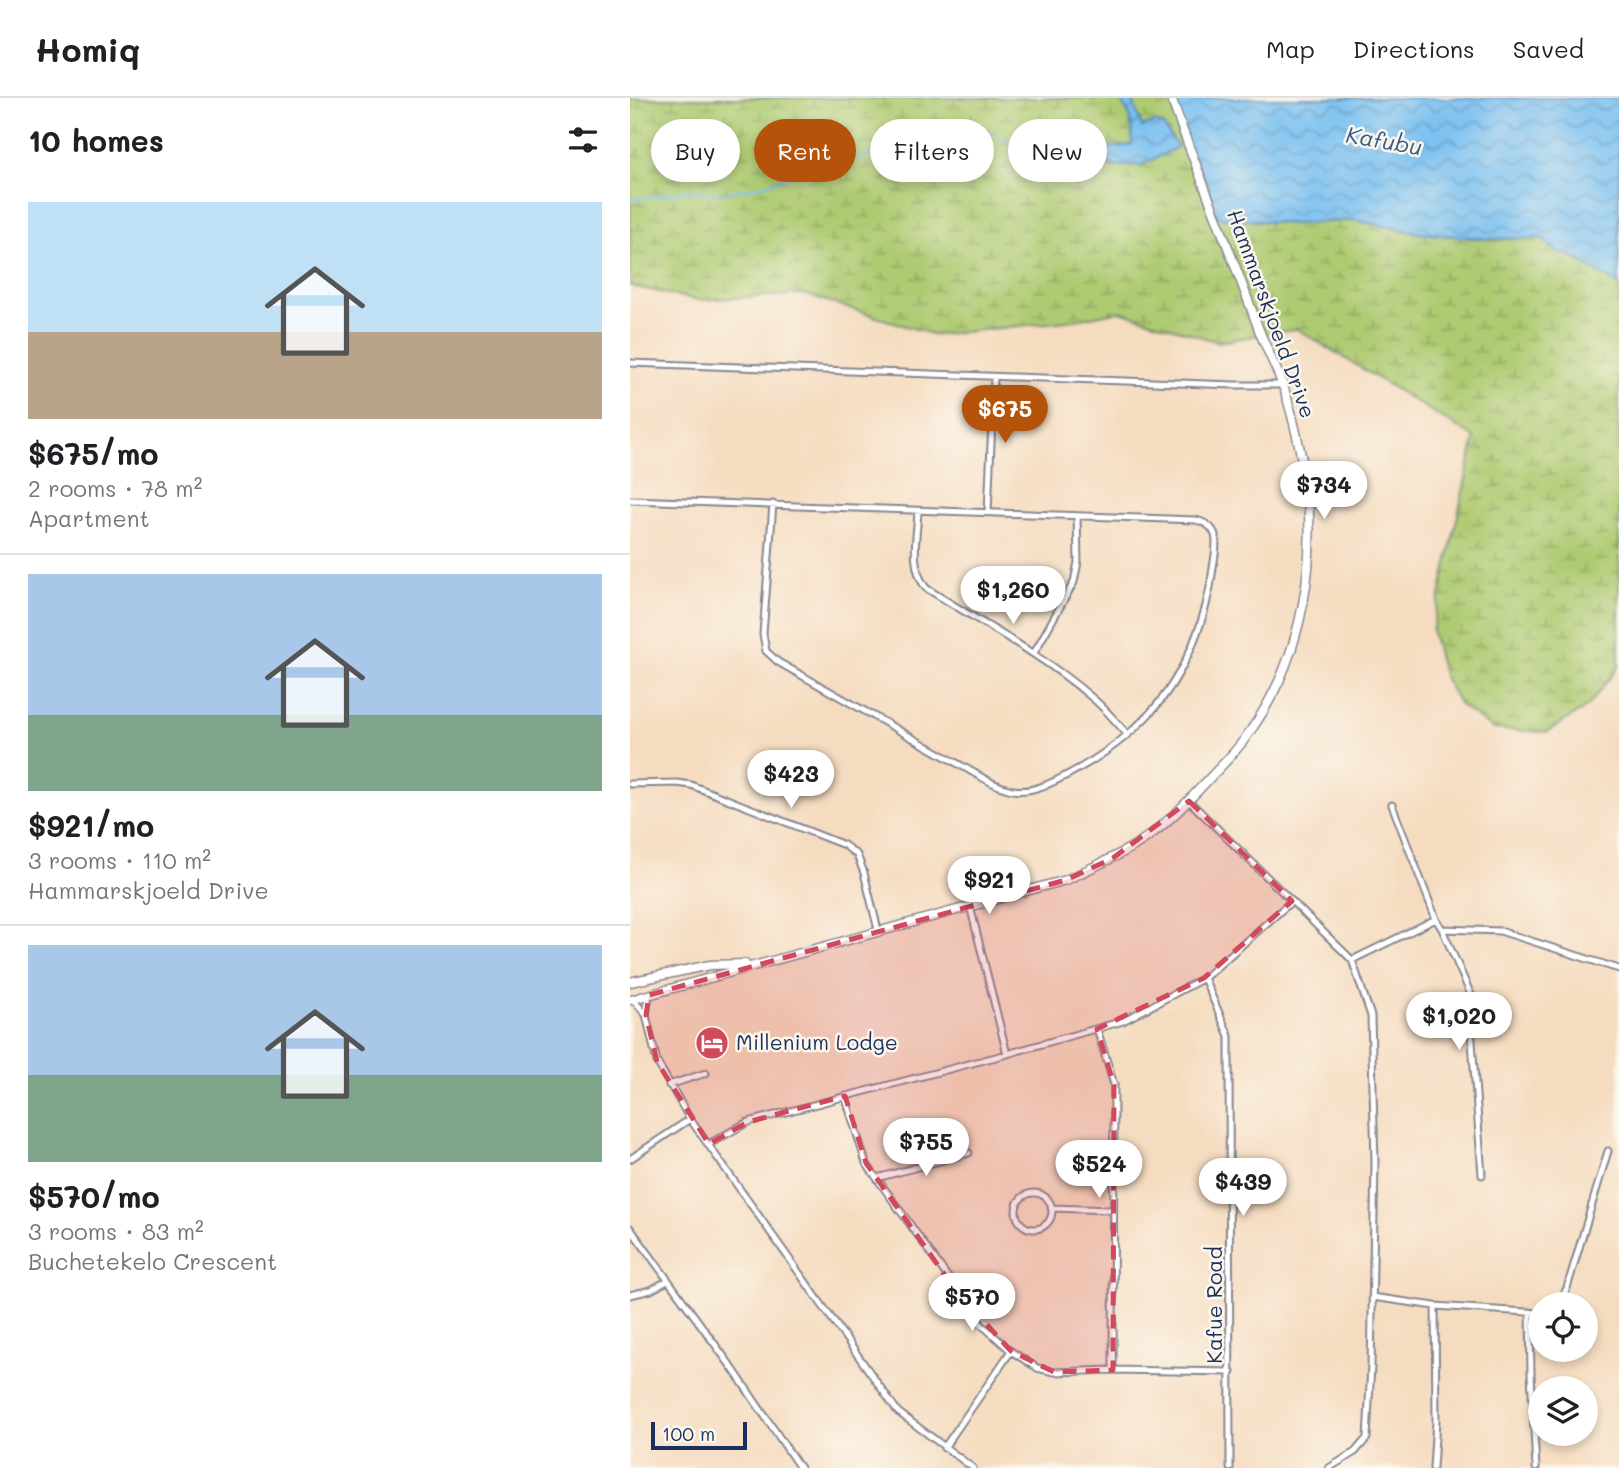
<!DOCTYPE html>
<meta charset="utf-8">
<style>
body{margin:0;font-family:Mali,sans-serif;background:#f6f6f6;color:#202124;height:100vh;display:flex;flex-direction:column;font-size:26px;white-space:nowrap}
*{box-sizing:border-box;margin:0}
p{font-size:23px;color:#757577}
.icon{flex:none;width:38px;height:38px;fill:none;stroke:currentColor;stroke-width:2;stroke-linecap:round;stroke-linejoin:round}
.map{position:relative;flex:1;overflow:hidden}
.details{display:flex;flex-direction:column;background:#fff;width:630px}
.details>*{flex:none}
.guide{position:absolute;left:21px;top:21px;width:665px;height:63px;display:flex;gap:14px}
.tools{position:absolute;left:898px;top:1194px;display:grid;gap:14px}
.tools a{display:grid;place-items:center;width:70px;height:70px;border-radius:50%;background:#fff;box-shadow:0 4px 10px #0003;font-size:35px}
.scale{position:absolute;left:21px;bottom:18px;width:96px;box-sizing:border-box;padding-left:7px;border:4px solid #1b2f5e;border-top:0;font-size:19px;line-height:24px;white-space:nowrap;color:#1b2f5e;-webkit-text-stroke:5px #fbf7ec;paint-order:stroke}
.price{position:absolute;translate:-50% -60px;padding:0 16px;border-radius:24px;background:#fff;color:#222;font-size:23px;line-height:46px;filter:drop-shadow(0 2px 4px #0008)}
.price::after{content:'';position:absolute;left:50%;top:42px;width:21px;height:16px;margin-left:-10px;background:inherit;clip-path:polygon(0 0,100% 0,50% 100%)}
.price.active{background:#b45309;color:#fff}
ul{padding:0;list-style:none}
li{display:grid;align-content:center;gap:14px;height:371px;padding:0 28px}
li+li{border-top:2px solid #e0e0e0}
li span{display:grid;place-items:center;height:217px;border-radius:0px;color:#555}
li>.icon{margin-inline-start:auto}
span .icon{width:126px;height:126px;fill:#fffc;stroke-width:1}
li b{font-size:30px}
h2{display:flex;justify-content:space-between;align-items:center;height:84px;padding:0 28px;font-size:30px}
.chip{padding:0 24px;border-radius:32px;background:#fff;box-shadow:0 4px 10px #0003;font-size:24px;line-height:63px}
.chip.active{background:#b45309;color:#fff}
header{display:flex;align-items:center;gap:42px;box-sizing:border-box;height:98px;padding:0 35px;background:#fff;border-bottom:2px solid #e0e0e0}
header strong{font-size:33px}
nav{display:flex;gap:38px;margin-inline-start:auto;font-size:24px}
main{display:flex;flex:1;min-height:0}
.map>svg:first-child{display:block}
</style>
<header>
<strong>Homiq</strong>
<nav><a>Map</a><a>Directions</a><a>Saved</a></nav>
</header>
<main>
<section class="details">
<h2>10 homes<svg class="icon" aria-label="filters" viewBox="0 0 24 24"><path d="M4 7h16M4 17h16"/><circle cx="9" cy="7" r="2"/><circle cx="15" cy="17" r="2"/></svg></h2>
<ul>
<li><span style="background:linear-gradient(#bfe0f5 60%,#b9a48a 0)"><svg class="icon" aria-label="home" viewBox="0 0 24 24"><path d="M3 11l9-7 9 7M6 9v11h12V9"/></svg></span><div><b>$675/mo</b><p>2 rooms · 78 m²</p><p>Apartment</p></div></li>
<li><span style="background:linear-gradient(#a9c7e8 65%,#7fa58c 0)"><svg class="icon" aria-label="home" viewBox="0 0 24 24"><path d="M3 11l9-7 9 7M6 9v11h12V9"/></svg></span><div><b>$921/mo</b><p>3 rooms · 110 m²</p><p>Hammarskjoeld Drive</p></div></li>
<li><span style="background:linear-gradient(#a9c7e8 60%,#7fa58c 0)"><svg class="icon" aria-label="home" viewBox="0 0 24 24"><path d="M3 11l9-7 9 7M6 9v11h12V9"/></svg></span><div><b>$570/mo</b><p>3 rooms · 83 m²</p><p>Buchetekelo Crescent</p></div></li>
</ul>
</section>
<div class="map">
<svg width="989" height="1370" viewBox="0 0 989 1370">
<defs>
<pattern id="wetland-marsh" width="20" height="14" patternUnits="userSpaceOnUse" patternTransform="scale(1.75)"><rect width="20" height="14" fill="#afcb72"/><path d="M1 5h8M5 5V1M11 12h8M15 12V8" fill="none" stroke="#8ea561"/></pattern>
<pattern id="water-waves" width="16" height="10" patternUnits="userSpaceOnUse" patternTransform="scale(1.75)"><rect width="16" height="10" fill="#79c0f1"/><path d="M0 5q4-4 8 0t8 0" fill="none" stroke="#629cc6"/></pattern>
</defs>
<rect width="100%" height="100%" fill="#fbf7ec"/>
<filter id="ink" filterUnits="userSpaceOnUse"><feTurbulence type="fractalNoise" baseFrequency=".0143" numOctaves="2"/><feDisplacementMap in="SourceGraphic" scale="14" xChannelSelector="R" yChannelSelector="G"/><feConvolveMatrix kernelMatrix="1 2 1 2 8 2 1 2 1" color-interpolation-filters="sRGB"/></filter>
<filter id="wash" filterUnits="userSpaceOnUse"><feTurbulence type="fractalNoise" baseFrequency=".00686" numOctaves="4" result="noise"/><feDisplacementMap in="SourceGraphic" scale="28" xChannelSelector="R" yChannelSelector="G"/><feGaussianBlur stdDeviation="1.57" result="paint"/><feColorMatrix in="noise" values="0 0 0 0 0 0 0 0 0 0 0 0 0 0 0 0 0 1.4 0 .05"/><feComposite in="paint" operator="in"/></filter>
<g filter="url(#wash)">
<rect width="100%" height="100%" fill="#f5dcc0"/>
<!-- wetland -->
<path fill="url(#wetland-marsh)" stroke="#657d68" stroke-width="2" d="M0,0H490L499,16L502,30V47C485,50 473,52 459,41L450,52L483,68L512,67V30L502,0H541L587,119L665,126L725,122L788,135L857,141L913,140L927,154L940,157L989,187V568L958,608L917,634L863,631L830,607L813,577L802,533L845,340L667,231L588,244L490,213L446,222L304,237L174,196L68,202L0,188Z"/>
<!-- water -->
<path fill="url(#water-waves)" stroke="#4a78a8" stroke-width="2" d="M490,0H502L512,29L524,24L533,27L548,49L512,67L483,68L449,52L459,41C473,52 485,50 502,46V30L499,16Z
M541,0H989V187L940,157L927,154L912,140L857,141L788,135L725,122L665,126L587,119Z"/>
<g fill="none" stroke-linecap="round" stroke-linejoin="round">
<!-- stream -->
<path stroke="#79c0f1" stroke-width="2" d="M0,102L57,93L92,96L130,88L172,74L332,35H361L389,47L421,56L459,55"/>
</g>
</g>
<g filter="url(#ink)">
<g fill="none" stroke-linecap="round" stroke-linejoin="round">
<defs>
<path id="street" d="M0,265L604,287H652
M0,402L566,422C593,429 586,448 583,470C577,521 555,577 520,615C497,640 469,660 439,676C422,685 402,695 383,692C367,689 353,680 339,672L148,564L136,553L133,536L143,406
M288,413C287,439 279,468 296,490C351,525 410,555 460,598C474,609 486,624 498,637
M358,414L364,279
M404,555L444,484L448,464L447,418
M0,686L47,685L61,687L214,747L227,757L234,775L248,832
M559,703L722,862L741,918L745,1065L741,1268L737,1340L725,1354L699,1370
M340,808L377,956
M806,821L812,831L870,833L989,871
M812,831L845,906L846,912L841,930L852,1077
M722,862L806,821L762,707
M574,880L599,938L600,1370
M19,897L16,917L27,964L60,1021L268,1314L343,1370
M3,901L16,917
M467,931L484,987L483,1272
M39,987L76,975
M215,998L236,1065L352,1227L381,1253L407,1270L424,1274L483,1272L601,1274
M79,1046L118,1024L377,956L493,923L574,880L662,803
M0,1061L60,1021
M247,1080L339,1055
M386 1113a18 18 0 1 1 36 0a18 18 0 1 1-36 0Z
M421,1110L482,1112
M0,1130L103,1271L170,1370
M0,1197L21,1192L37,1183
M742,1199L805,1208L806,1323L803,1370
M929,1206L937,1190L978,1053
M805,1208L910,1215
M900,1214L901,1276L906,1370
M314,1350L381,1253"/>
<path id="secondary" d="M0,884L80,867L115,866
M0,902L436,782C463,769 492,757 516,740C539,724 558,703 578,682C591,668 605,655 616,639C674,562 691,455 672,362C667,337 661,310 652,285C645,267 636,250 629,232C601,154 569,78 541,0"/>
</defs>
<!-- street casing -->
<use href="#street" stroke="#88868f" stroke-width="9"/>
<!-- secondary casing -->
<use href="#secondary" stroke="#88868f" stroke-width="11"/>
<!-- street -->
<use href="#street" stroke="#fff" stroke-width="5"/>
<!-- secondary -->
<use href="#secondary" stroke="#fff" stroke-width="8"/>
</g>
</g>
<!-- marked area -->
<path fill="#d1495b" fill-opacity="0.2" stroke="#d1495b" stroke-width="5" stroke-dasharray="14 9" stroke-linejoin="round" d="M559,703L662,803L574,880L467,931L484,987L483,1272L424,1274L381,1253L326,1193L236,1065L215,998L118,1024L79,1046L27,964L16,917L19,897L436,782L483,760Z"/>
<!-- icons -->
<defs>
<symbol id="hotel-disc" viewBox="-11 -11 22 22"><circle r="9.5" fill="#d1495b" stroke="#fbf7ec"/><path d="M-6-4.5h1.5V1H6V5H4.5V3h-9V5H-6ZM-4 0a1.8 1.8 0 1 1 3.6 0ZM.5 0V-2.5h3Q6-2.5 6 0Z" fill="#fff"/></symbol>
</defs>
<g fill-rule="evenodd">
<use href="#hotel-disc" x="63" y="926" width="38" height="38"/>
</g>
<g text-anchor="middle" stroke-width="5" stroke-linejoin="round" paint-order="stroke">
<!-- street labels -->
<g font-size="21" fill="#1b2f5e" stroke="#fbf7ec">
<text transform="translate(641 216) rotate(70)" y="7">Hammarskjoeld Drive</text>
<text transform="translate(585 1207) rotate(-90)" y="7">Kafue Road</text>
</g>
<!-- poi labels -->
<g font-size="21" fill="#1b2f5e" stroke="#fbf7ec" text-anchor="start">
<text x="106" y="952">Millenium Lodge</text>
</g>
<!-- water labels -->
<g font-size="23" font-style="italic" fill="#375a8a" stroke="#fbf7ec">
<text transform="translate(754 43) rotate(10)" y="8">Kafubu</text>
</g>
</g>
</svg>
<div class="tools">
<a><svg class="icon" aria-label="locate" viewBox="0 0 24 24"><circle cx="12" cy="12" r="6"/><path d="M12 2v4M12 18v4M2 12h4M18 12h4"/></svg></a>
<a><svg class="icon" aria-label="layers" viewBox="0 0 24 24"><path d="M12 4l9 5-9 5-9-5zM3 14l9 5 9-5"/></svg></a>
</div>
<div class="scale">100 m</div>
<b class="price active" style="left:375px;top:347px">$675</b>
<b class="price" style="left:694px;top:423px">$734</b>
<b class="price" style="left:383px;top:528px">$1,260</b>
<b class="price" style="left:161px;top:712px">$423</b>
<b class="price" style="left:359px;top:818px">$921</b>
<b class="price" style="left:829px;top:954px">$1,020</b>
<b class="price" style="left:296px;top:1080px">$755</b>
<b class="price" style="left:469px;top:1102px">$524</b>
<b class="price" style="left:613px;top:1120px">$439</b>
<b class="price" style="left:342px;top:1235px">$570</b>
<div class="guide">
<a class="chip">Buy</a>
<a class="chip active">Rent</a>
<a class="chip">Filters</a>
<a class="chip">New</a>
</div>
</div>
</main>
